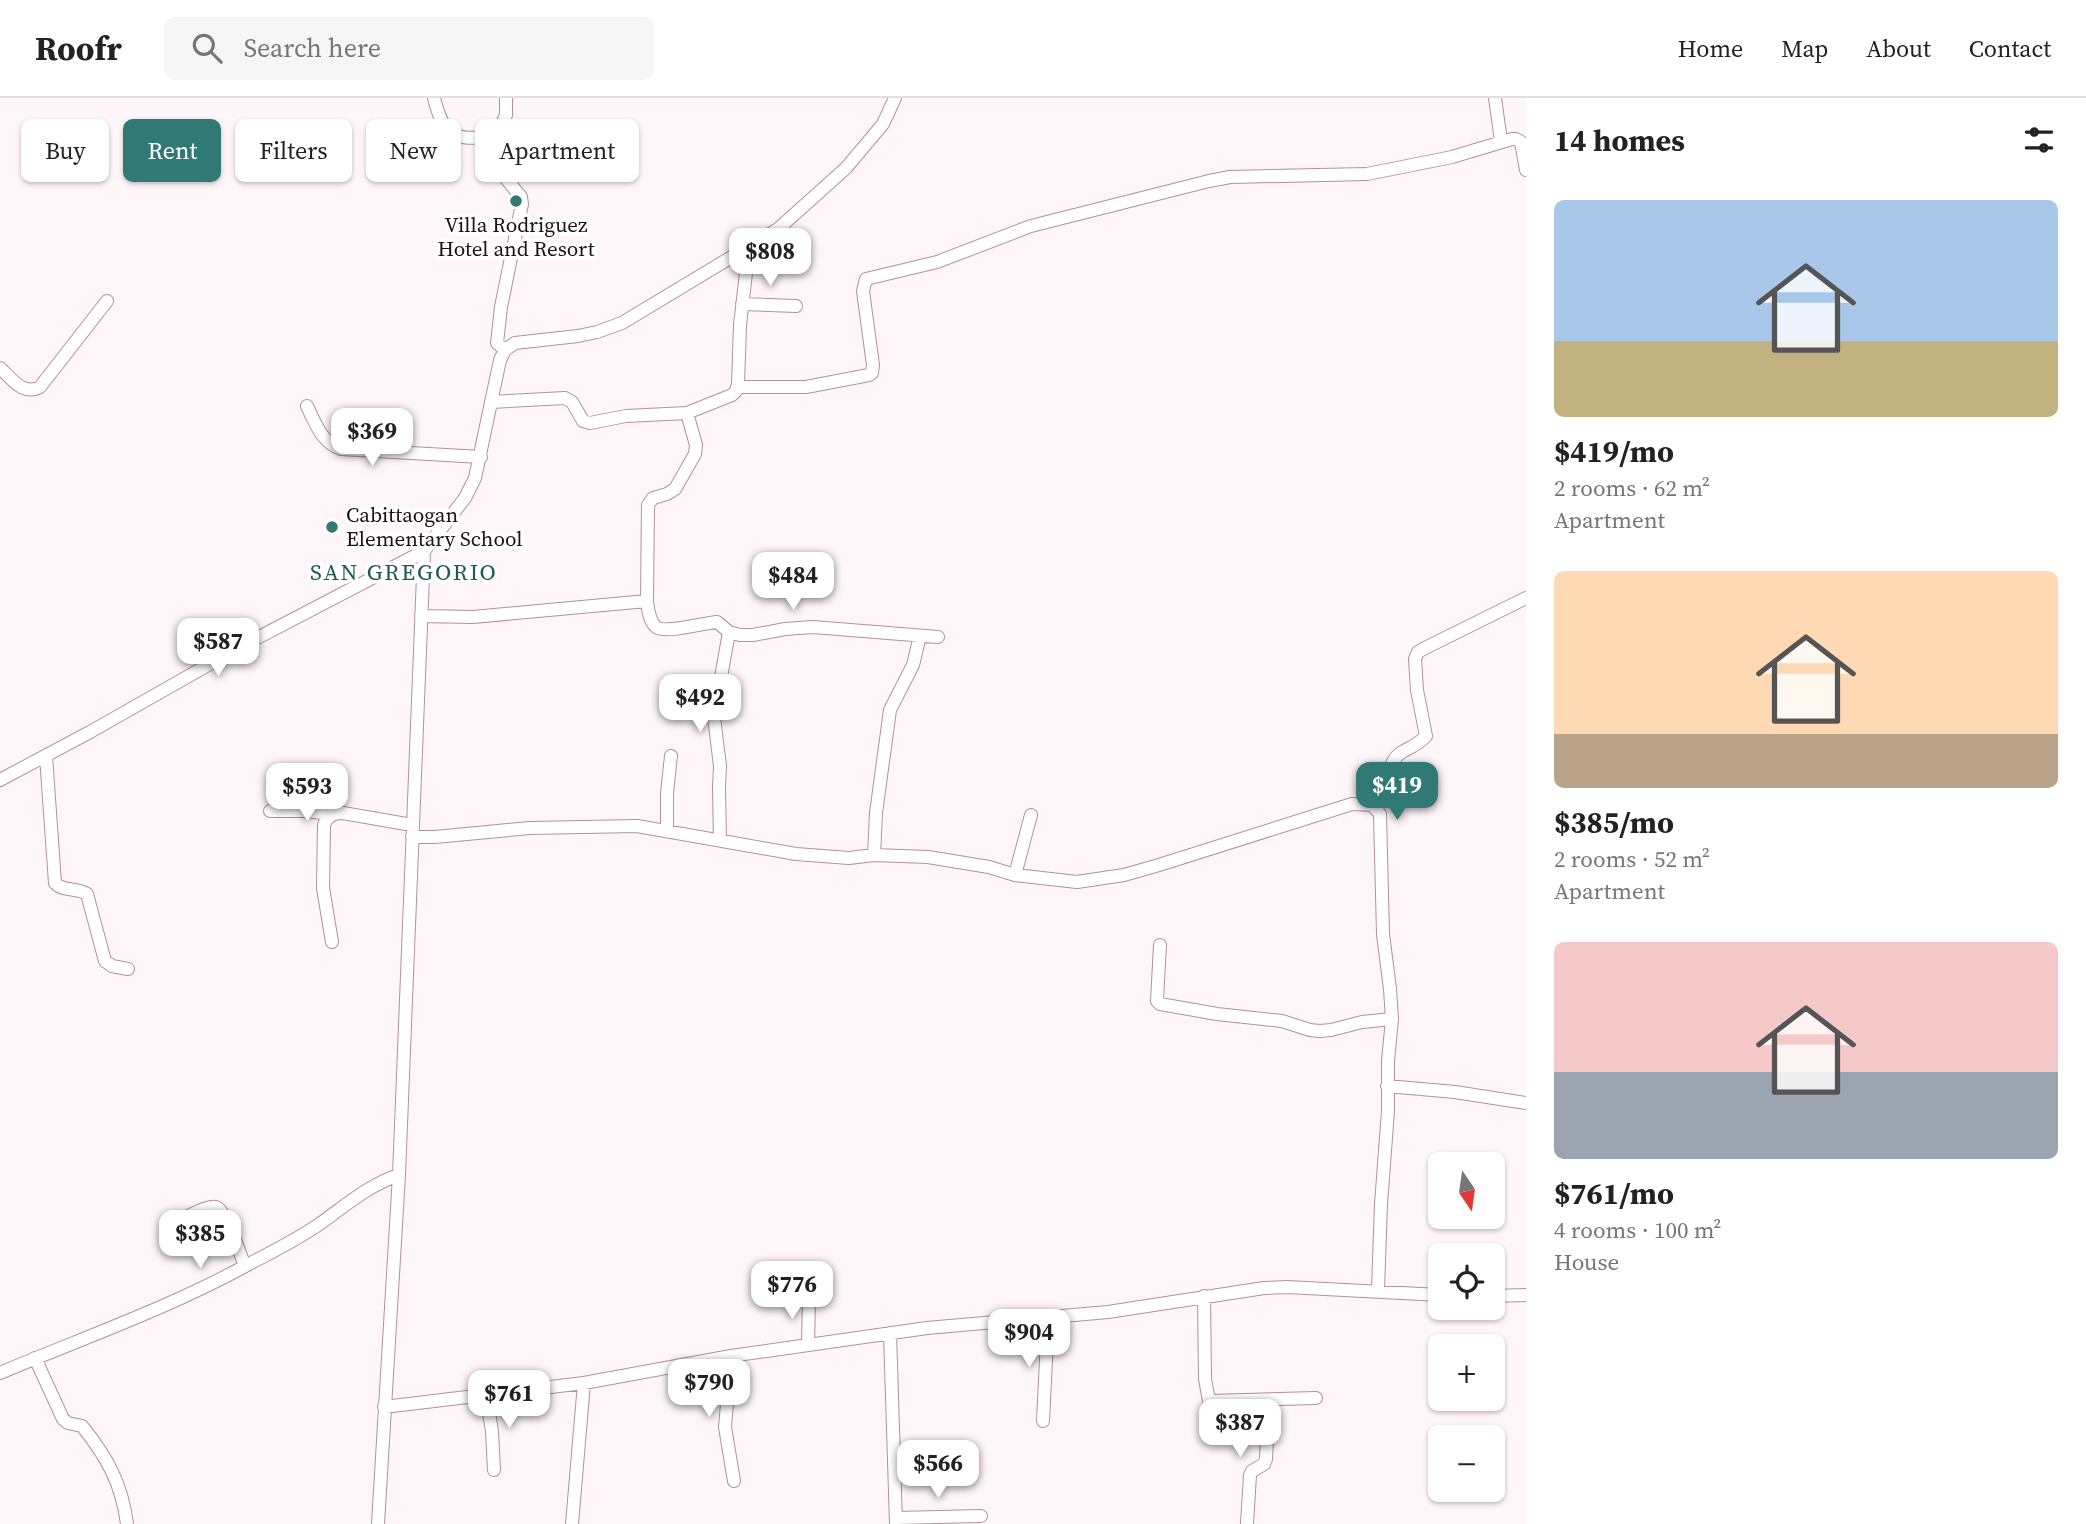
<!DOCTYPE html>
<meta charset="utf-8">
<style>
body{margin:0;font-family:"Source Serif 4",serif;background:#f6f6f6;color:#222;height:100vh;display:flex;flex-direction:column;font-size:26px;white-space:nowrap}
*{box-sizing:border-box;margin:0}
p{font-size:23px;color:#767676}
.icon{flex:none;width:38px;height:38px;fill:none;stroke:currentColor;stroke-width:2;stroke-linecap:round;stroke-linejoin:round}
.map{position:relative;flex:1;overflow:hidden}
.drawer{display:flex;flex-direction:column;background:#fff;width:560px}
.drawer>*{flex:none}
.top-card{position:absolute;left:21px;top:21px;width:665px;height:63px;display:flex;gap:14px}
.needle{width:46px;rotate:167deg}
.tools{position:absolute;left:1428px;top:1054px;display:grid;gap:14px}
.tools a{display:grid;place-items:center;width:77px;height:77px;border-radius:10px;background:#fff;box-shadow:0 2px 5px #0004;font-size:35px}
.price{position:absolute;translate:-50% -60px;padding:0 16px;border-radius:14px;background:#fff;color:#222;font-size:23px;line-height:46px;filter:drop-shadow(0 2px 4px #0008)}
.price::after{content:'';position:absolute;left:50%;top:42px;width:21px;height:16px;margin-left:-10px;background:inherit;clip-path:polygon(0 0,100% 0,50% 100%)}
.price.on{background:#317974;color:#fff}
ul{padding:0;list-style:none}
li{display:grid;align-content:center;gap:14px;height:371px;padding:0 28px}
li span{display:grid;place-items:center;height:217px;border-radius:10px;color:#555}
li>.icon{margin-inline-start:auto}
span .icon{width:126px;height:126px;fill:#fffc;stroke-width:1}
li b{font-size:30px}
h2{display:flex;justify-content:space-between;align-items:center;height:84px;padding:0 28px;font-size:30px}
.chip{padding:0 24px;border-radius:10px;background:#fff;box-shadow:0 2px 5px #0004;font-size:24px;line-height:63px}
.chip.on{background:#317974;color:#fff}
header{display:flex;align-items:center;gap:42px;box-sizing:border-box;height:98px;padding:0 35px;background:#fff;border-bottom:2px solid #e0e0e0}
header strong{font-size:33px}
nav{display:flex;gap:38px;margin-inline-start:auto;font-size:24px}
.search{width:490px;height:63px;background:#f6f6f6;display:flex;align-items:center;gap:18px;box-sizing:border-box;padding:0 24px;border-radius:10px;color:#767676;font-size:26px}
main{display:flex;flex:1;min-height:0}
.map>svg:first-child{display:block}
</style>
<header>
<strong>Roofr</strong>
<div class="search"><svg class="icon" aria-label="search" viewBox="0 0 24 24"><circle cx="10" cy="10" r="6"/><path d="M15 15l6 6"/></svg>Search here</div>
<nav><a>Home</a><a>Map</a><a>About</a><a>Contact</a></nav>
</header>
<main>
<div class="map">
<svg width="1526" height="1426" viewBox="0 0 1526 1426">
<rect width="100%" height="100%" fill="#fef6f8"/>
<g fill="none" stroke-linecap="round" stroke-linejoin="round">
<defs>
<path id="minor" d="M434,0C445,43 455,41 496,39L504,78L521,99L522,106L501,209L497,245L505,252
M1495,0L1501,43
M496,39L506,17V0
M742,206L796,208
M0,270C12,281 23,298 40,289L107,203
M737,289H806L869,277L872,275L873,267L863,193L866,181L937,164L1031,128L1209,83L1230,79L1367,76L1452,59L1512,41H1516L1521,44L1526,72
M491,304L565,300L572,304L583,323L590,325L626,318L687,315L732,297L736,293L738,286L740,227L749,149
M307,308C315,325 322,345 341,351L481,359
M647,503C648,511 649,523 656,529C665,536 704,525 717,524L729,534L740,537H753L785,531L813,529L938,539
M421,518L473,519L647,503L648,407L653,400L667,396L675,391L695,356L696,347L687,315
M46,658L55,785C63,794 77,789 87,796L105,863L112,868L128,871
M0,682L90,634L238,550L424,453L465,400L475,380L500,262L505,252L515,245L578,238L597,234L622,225L778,131L846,70L883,26L895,0
M270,713H305L331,716
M667,732V695L671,658
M412,739H435L530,730L637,728L796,756L849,760L874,757L928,759L989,769L1015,777L1077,784L1124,777L1159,767L1352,706L1372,707
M720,742L719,689L720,668L714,619L729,534
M874,757L876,715L890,612L913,567L920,538
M1015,777L1031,717
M332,844L323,790L324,727C327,718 333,715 343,715L412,727
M1160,847L1157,903L1160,906L1217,916L1282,923L1310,932L1320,933L1331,932L1362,924L1392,921
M1387,988L1455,994L1526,1005
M175,1125C184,1120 207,1107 216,1109C226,1111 240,1157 245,1168
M1378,1192L1381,1106L1388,1013V963L1392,921L1390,891L1383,836L1380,716L1372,707L1383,703L1386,700C1388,684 1387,663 1402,654C1411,649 1419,646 1426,638L1417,592L1415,561L1418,554L1423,551L1526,500
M1204,1198L1205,1281L1209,1303L1316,1300
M1493,1198L1526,1197
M890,1235L896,1426
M808,1247L809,1199
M731,1258L725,1329L734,1383
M35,1260L63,1321L68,1325L82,1328C107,1359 122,1386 127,1426
M0,1275C83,1240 169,1210 249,1166C272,1154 296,1142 318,1127C344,1109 368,1087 399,1077
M486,1297L492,1333L494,1372
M384,1309L584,1285L731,1258L927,1230L1108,1214L1264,1190L1287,1189L1440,1197
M1043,1323L1048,1221
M896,1420L981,1418
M378,1426L399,1077L424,453
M572,1426L584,1285
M1247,1426L1250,1377L1252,1373L1264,1366L1266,1361L1269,1302"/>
</defs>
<!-- minor casing -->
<use href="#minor" stroke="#b58f9c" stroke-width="14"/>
<!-- minor -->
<use href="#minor" stroke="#fff" stroke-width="12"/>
</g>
<!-- markers -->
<g fill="#317974" stroke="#fff" stroke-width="2.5">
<circle cx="516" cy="103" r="7"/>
<circle cx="332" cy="429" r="7"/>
</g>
<g text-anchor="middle" stroke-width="7" stroke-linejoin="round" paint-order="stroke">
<!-- poi labels -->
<g font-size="21" fill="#1e1015" stroke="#fff">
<text x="516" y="134">Villa Rodriguez<tspan x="516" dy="24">Hotel and Resort</tspan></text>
<text x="346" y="424" text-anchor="start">Cabittaogan<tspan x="346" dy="24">Elementary School</tspan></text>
</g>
<!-- neighbourhood labels -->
<g font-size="23" letter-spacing="2" fill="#205a56" stroke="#fff">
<text x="404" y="482">SAN GREGORIO</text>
</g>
</g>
</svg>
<div class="tools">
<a><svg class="needle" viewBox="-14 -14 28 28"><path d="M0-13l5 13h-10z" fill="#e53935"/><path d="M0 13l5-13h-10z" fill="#767676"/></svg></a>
<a><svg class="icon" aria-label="locate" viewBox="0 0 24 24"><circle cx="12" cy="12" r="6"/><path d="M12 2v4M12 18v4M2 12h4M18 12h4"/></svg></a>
<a>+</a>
<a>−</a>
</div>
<b class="price" style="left:770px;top:190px">$808</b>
<b class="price" style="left:372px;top:370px">$369</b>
<b class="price" style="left:793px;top:514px">$484</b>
<b class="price" style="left:218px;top:580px">$587</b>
<b class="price" style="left:700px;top:636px">$492</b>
<b class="price on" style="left:1397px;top:724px">$419</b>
<b class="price" style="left:307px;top:725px">$593</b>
<b class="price" style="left:200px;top:1172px">$385</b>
<b class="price" style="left:792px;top:1223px">$776</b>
<b class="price" style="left:1029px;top:1271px">$904</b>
<b class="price" style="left:709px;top:1321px">$790</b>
<b class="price" style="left:509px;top:1332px">$761</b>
<b class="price" style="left:1240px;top:1361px">$387</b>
<b class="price" style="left:938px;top:1402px">$566</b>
<div class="top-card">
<a class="chip">Buy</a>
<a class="chip on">Rent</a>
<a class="chip">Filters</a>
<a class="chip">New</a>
<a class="chip">Apartment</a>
</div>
</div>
<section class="drawer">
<h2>14 homes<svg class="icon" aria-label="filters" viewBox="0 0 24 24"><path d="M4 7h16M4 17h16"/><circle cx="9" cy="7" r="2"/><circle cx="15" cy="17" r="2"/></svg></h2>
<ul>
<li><span style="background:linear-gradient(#a9c7e8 65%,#c2b280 0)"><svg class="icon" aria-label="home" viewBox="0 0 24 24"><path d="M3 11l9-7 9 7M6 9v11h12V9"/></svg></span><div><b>$419/mo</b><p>2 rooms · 62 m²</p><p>Apartment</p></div></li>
<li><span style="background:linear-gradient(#ffd9b3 75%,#b9a48a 0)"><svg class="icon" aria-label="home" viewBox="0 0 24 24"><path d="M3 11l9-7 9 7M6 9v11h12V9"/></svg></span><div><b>$385/mo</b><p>2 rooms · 52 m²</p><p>Apartment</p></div></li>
<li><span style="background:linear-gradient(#f6c9c9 60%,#9aa5b1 0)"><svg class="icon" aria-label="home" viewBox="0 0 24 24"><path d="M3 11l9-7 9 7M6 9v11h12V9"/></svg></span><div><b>$761/mo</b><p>4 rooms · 100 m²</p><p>House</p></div></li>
</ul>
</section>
</main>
